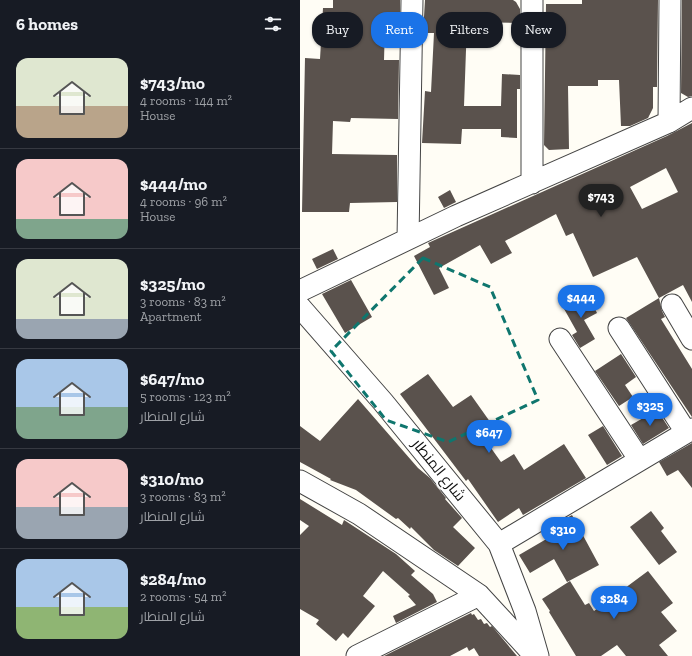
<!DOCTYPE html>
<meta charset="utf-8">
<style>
body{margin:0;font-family:"Zilla Slab",Cairo,serif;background:#242831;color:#f1f3f6;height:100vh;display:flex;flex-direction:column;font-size:15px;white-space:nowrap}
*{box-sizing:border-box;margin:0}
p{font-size:13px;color:#9ea1a6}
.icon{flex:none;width:22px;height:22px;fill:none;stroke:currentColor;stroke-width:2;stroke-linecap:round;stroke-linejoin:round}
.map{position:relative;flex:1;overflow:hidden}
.sheet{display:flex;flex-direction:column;background:#171b24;width:300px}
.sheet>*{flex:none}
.top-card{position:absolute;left:12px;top:12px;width:320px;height:36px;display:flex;gap:8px}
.price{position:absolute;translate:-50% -34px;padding:0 9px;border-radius:14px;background:#1a73e8;color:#fff;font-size:13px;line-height:26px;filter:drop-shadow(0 1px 2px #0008)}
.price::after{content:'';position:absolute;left:50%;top:24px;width:12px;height:9px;margin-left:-6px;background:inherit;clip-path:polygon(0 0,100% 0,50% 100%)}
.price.selected{background:#222;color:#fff}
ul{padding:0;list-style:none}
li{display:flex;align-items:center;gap:12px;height:100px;padding:0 16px}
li+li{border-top:1px solid #363941}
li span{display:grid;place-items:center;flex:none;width:112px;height:80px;border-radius:12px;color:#555}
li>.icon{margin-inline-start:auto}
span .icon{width:48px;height:48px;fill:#fffc;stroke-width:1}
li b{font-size:17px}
h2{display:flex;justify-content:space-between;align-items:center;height:48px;padding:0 16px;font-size:17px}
.chip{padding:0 14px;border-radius:16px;background:#171b24;box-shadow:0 1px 3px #0004;font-size:14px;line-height:36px}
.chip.selected{background:#1a73e8;color:#fff}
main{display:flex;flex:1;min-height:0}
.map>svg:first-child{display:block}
</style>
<main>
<section class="sheet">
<h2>6 homes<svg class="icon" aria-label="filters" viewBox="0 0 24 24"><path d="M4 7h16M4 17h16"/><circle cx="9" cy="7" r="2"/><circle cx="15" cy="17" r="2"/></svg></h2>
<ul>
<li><span style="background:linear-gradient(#dfe7d0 60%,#b9a48a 0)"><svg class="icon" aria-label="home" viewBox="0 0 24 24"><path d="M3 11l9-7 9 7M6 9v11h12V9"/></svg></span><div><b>$743/mo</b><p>4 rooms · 144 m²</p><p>House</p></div></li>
<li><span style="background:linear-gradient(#f6c9c9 75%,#7fa58c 0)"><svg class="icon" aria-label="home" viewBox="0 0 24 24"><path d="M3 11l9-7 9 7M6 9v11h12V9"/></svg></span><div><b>$444/mo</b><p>4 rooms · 96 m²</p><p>House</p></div></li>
<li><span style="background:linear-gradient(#dfe7d0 75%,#9aa5b1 0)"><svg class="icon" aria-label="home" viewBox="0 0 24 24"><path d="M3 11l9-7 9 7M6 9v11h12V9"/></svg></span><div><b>$325/mo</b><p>3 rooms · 83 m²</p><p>Apartment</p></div></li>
<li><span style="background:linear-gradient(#a9c7e8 60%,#7fa58c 0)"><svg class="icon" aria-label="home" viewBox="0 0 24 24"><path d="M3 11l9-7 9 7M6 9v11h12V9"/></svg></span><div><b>$647/mo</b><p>5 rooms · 123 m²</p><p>شارع المنطار</p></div></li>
<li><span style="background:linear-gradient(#f6c9c9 60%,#9aa5b1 0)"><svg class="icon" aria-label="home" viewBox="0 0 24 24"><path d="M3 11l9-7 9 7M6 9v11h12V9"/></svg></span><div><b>$310/mo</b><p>3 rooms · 83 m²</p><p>شارع المنطار</p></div></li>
<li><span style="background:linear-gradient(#a9c7e8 60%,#8fb573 0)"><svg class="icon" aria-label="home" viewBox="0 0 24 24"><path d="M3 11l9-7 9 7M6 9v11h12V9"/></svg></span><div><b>$284/mo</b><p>2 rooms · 54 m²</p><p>شارع المنطار</p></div></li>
</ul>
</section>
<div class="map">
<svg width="392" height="656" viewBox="0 0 392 656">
<rect width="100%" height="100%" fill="#fffdf5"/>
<!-- building -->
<path fill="#5a524d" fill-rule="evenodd" d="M33,0H100V25H85L84,60H99L98,119L51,118L50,122L33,121L32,154L97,155V202L50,203L49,212H2L5,58L20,59L23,8H33Z
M125,0H213L216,2L220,9V23L167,22L164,106H201L202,74L220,75V89H217V138L201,137V129H162L161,144L122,143L125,91L131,92L134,33H123Z
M282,0H358L357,87H353V108L348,118L330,126H321L319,80H298V86H268L269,149L249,150L244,145L246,4H282Z
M382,0H392V96L388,97L381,93Z
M392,123V302L383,285L359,298L337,257L293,277L273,233L266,236L256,214L205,241L212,253L191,264L180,245L139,268L149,288L134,295L114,256L130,247L128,243L367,136ZM366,168L378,192L342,209L330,187Z
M150,190L156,202L144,208L138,197Z
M33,249L38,259L17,269L12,259Z
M51,280L72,317L45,333L22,294Z
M287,293L297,313L284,320L295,339L280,348L272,335L277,332L263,307Z
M359,298L362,311L365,317L361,319L392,369V417L326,318Z
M321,354L336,377L325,385L333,397L319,406L295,371Z
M128,374L153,407L171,395L193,426L181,434L201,462L214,454L224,470L264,444L286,478L223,515L219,508L198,522L168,479L166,481L100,394Z
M58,399L118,468L130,478L146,498L145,499L162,518L153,527L175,548L158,566L134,550L111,527L110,529L98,518L96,519L56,490L30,480L31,479L0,462V426L20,441Z
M357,410L369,428L343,444L331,425Z
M303,426L322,456L307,465L288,435Z
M392,443V488L378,470L367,476L359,462Z
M0,499L42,525L44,520L96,554L115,571L111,575L133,594L137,602L96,623L93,616L116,605L108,596L110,595L83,571L63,596L75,606L48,638L43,633L36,641L16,624L19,620L0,609V535L9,526L0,520Z
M351,511L364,528L361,531L377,552L359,565L330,527Z
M272,515L299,565L267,582L254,559L230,573L219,555L255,534L251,527Z
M348,571L373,603L361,612L377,631L359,645L368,656H326L317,645L301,656H276L249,612L250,611L242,599L270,581L285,605L289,603L294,611Z
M171,613L172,615L174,614L178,620L181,619L184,624L187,623L190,627L192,626L217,656H179L174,648L169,651L167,647L150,656H84Z"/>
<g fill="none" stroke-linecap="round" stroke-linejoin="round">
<defs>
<path id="minor" d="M369,122L370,0
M232,183V0
M108,239L112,0
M0,291L156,216L369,122L392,108
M372,305L392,339
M0,307L83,402L199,544L225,611L238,656
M319,328L386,432
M260,339L339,459
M0,481L59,514L179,595L235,656
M199,544L392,429
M57,656L179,595"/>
</defs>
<!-- minor casing -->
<use href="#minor" stroke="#444" stroke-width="23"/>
<!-- minor -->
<use href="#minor" stroke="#fff" stroke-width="21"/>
</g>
<!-- marked area -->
<path fill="none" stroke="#0f766e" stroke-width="3" stroke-dasharray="8 5" stroke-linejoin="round" d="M123,258L190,287L238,400L148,442L86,420L31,351Z"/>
<g text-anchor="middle" stroke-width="4" stroke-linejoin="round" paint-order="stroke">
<!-- street labels -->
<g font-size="15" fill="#111" stroke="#fff">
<text transform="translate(139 470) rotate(51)" y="5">شارع المنطار</text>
</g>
</g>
</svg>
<b class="price selected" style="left:301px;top:218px">$743</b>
<b class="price" style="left:281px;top:319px">$444</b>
<b class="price" style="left:350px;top:427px">$325</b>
<b class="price" style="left:189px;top:454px">$647</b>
<b class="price" style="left:263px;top:551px">$310</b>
<b class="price" style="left:314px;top:620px">$284</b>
<div class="top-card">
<a class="chip">Buy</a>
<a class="chip selected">Rent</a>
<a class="chip">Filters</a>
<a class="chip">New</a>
</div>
</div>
</main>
